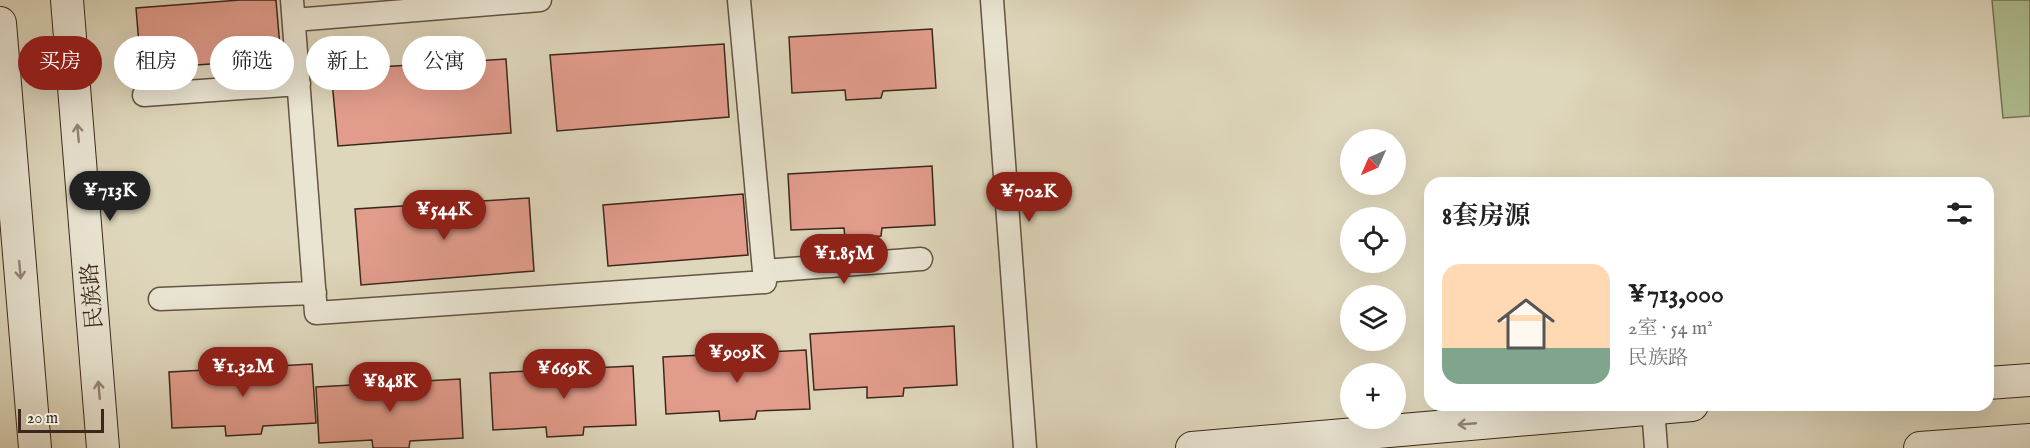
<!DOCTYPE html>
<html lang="zh">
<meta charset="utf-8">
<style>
body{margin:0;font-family:"IM FELL English","Noto Serif SC",serif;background:#f6f6f6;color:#222;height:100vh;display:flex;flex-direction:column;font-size:22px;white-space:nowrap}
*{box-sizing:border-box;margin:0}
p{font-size:20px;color:#767676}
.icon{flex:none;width:33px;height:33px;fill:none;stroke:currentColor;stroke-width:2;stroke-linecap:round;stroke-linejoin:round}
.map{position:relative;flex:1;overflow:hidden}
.drawer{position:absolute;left:1424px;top:177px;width:570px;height:234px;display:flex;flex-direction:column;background:#fff;border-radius:18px;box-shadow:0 6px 24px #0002}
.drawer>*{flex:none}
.hud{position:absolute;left:18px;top:36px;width:570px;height:54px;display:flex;gap:12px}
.needle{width:39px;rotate:225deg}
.controls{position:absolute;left:1340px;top:129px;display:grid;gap:12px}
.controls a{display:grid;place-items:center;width:66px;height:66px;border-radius:50%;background:#fff;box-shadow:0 6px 24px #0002;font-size:30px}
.scale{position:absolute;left:18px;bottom:15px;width:86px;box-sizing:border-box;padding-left:6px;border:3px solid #3b281b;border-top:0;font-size:16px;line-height:21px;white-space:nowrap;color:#3b281b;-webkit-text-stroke:4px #eae5d3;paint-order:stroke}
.price{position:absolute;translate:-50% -51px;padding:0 14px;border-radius:21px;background:#8f2418;color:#fff;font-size:20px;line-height:39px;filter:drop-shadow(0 2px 3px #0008)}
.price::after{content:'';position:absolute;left:50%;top:36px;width:18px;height:14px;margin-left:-9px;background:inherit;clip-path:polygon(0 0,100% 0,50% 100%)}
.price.current{background:#222;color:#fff}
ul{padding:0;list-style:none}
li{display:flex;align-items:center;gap:18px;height:150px;padding:0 18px}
li span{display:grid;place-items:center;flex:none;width:168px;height:120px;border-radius:18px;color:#555}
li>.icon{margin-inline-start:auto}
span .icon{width:72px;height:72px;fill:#fffc;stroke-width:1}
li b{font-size:26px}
h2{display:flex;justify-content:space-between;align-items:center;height:72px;padding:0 18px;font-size:26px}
.pill{padding:0 21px;border-radius:27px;background:#fff;box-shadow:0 6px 24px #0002;font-size:21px;line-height:54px}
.pill.current{background:#8f2418;color:#fff}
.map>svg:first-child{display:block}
</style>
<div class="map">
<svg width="2030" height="448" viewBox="0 0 2030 448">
<rect width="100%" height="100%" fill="#dfd7bc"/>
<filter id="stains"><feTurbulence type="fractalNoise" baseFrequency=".00333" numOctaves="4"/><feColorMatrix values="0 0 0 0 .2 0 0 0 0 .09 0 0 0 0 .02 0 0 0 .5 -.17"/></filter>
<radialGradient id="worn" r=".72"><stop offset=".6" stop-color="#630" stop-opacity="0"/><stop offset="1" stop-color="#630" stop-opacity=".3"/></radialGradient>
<!-- green -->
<path fill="#b0bf92" stroke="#767456" stroke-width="1.5" d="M1992,0H2030V116L2003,118Z"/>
<!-- building -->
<path fill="#e29c8c" stroke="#3b281b" stroke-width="1.5" d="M240,0H276L281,59L141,69L136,8Z
M932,29L936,88L883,91L881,98L846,100L845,90L792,93L789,37Z
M724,44L729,117L557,131L550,55Z
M506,59L511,133L338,146L331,70Z
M932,166L935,225L882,228L881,236L845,238L844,228L791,230L788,174Z
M743,194L748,255L608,266L603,205Z
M529,198L534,271L361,285L355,209Z
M954,326L957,385L904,388L903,396L867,398V387L814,390L810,334Z
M806,350L810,409L757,411L755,419L720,421L719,411L666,414L663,357Z
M312,364L316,423L263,426L261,434L226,436L225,426L172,428L169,372Z
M633,366L636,425L584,427L583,435L547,437L546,427L493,430L490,373Z
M460,379L463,438L410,441L409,448H373L372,440L319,443L316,387Z"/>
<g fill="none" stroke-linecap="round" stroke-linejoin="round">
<defs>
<path id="street" d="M292,0L316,313L765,282L739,0
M992,0L1025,448
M294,20L540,0
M144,95L299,84
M764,271L921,259
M160,299L315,293
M1653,408L1656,448"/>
<path id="secondary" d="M67,0L103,448
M0,23L35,448
M1988,383L2030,380
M1192,448L1692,405
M1920,448L2030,440"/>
</defs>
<!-- street casing -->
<use href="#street" stroke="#645443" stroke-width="25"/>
<!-- secondary casing -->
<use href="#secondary" stroke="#3b281b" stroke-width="34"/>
<!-- street -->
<use href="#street" stroke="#eae5d3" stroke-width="22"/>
<!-- secondary -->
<use href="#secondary" stroke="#eae5d3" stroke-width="32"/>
</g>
<!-- one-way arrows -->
<defs><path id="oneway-shaft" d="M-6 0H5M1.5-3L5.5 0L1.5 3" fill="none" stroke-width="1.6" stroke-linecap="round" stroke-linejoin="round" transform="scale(1.5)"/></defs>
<g stroke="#928677">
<use href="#oneway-shaft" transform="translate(78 133) rotate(-95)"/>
<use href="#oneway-shaft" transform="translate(20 270) rotate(85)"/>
<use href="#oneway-shaft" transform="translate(99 390) rotate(-95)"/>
<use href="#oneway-shaft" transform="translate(1467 424) rotate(175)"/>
</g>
<g text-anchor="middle" stroke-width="6" stroke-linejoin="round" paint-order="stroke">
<!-- street labels -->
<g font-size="22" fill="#3b281b" stroke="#eae5d3">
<text transform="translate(91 296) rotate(-95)" y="8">民族路</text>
</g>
</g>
<rect width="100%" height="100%" filter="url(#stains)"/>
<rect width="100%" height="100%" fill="url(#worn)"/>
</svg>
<div class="controls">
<a><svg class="needle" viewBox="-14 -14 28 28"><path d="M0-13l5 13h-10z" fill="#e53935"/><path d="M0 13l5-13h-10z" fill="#767676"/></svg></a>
<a><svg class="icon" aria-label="locate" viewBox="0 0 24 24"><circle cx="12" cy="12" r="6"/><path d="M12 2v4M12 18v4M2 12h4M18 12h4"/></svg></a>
<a><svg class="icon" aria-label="layers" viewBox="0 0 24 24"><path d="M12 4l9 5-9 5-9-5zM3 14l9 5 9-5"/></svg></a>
<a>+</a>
</div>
<div class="scale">20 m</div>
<b class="price current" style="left:110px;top:222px">¥713K</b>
<b class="price" style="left:1029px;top:223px">¥702K</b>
<b class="price" style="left:444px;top:241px">¥544K</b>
<b class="price" style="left:844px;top:285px">¥1.85M</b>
<b class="price" style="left:737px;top:384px">¥909K</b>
<b class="price" style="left:243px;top:398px">¥1.32M</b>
<b class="price" style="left:564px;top:400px">¥669K</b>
<b class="price" style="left:390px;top:413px">¥848K</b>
<div class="hud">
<a class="pill current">买房</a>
<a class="pill">租房</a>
<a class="pill">筛选</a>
<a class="pill">新上</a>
<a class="pill">公寓</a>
</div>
<section class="drawer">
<h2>8套房源<svg class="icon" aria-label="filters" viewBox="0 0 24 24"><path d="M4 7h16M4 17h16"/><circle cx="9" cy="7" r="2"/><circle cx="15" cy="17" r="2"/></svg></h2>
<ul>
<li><span style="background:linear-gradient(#ffd9b3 70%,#7fa58c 0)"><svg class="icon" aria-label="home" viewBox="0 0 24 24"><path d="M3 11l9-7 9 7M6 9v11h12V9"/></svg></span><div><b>¥713,000</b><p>2室 · 54 m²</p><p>民族路</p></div></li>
</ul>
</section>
</div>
